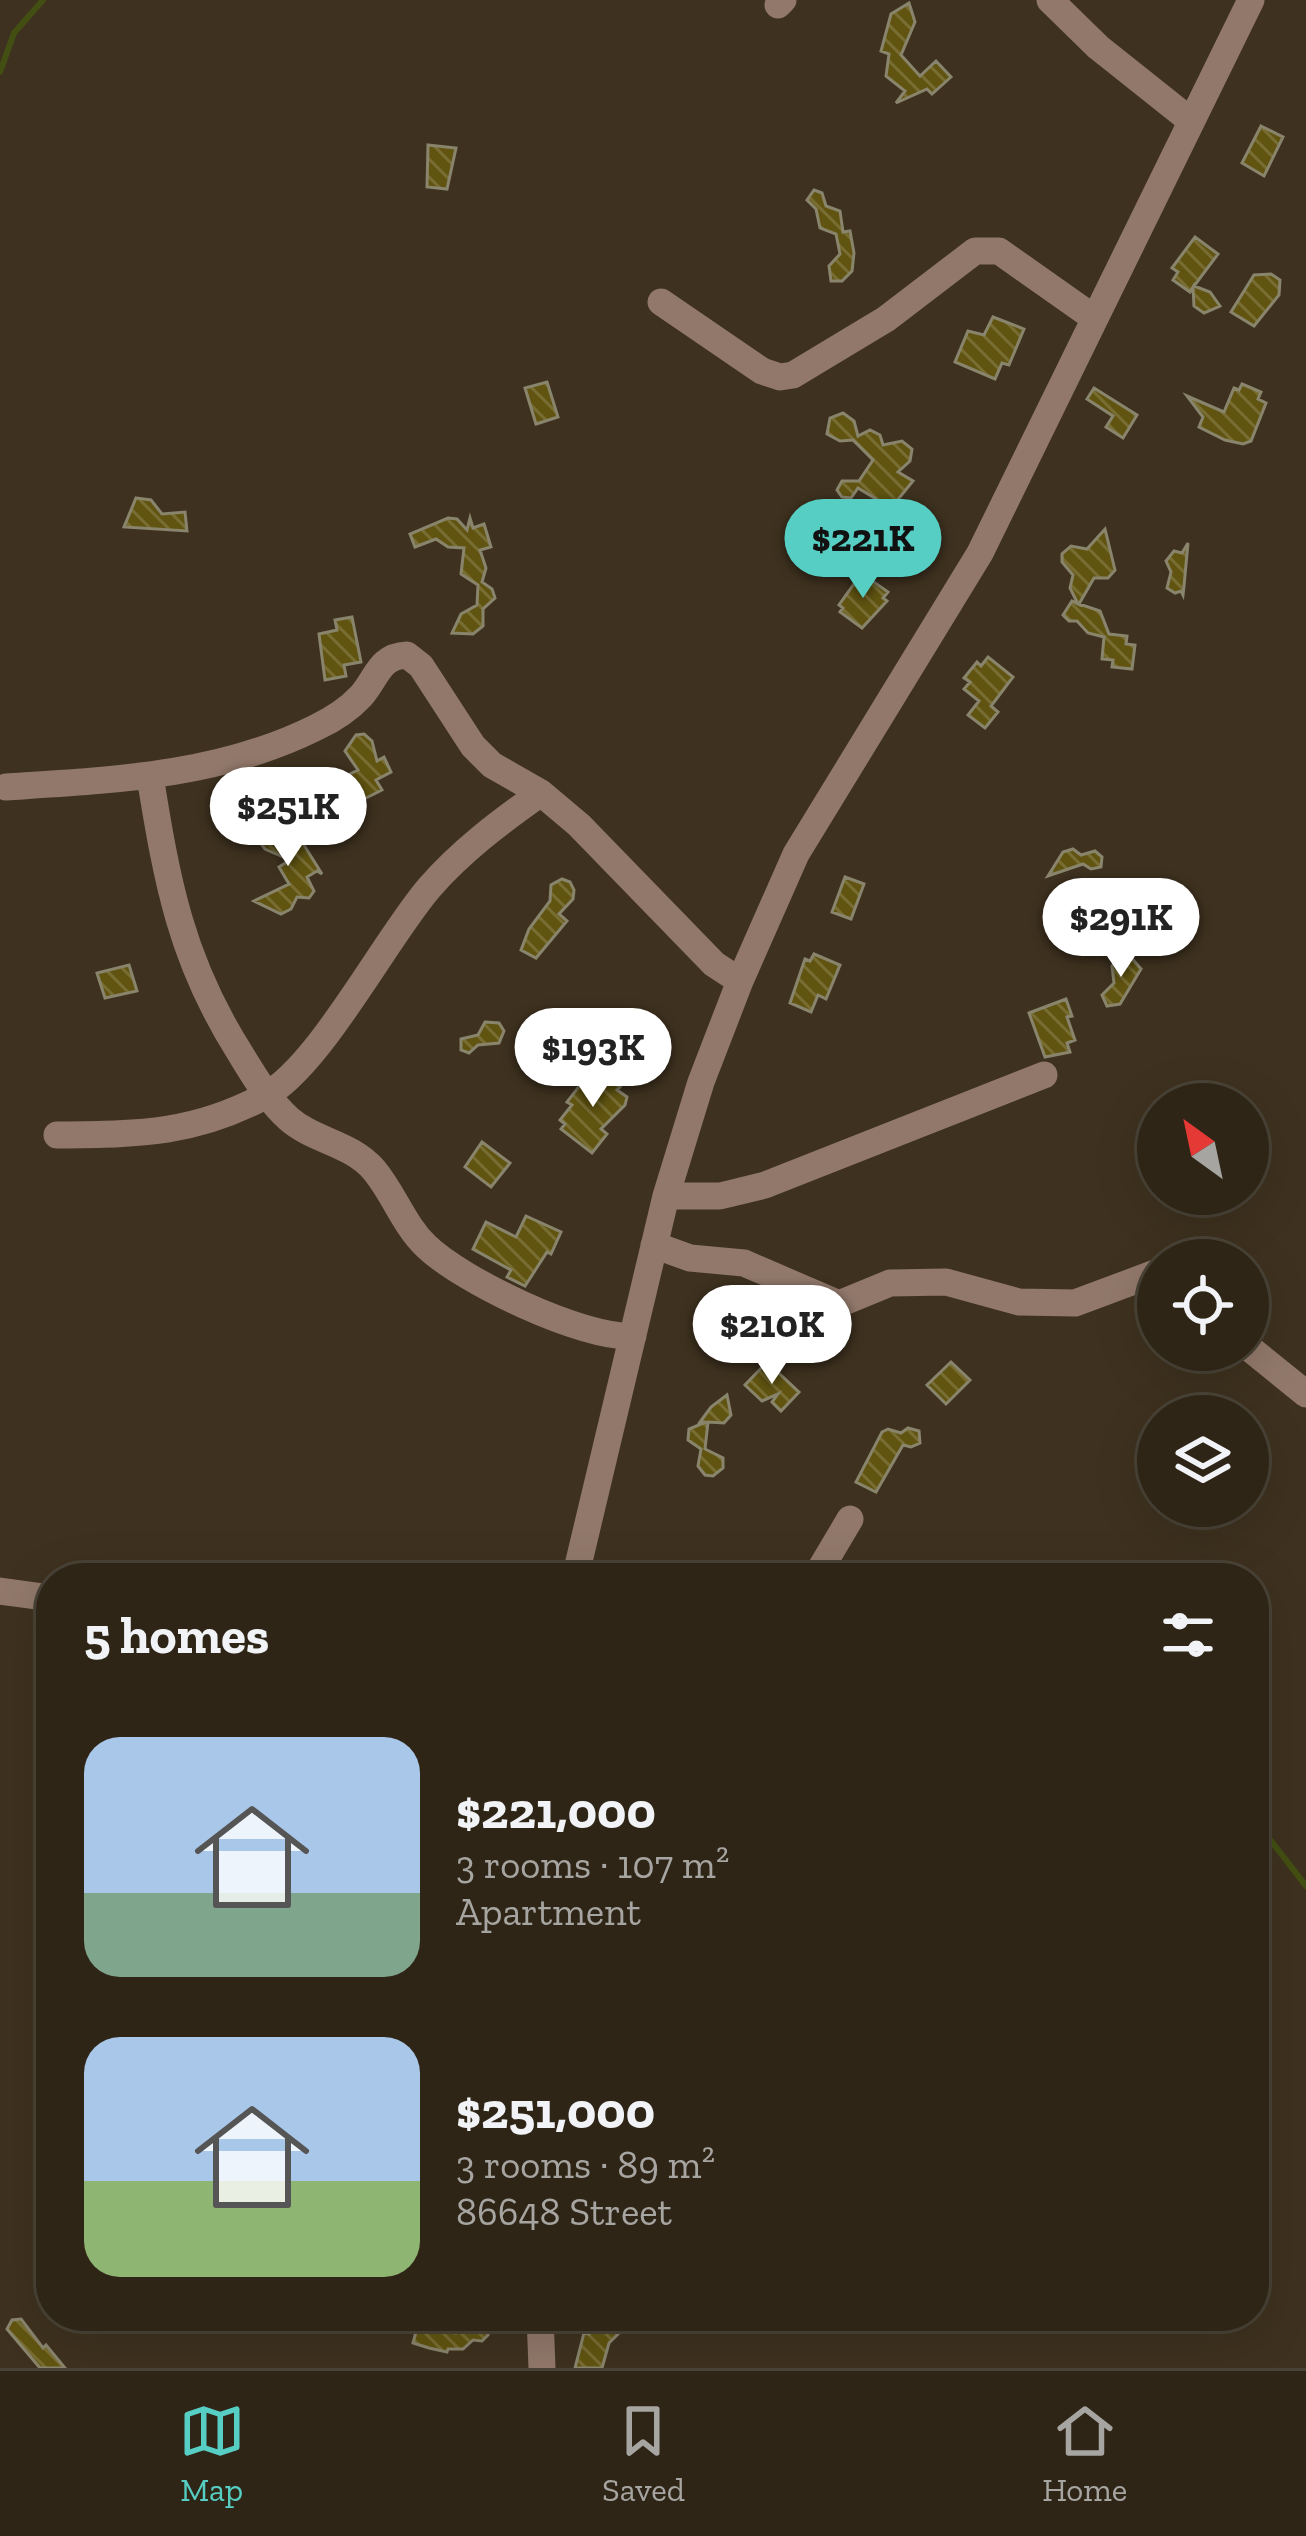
<!DOCTYPE html>
<meta charset="utf-8">
<style>
body{margin:0;font-family:"Zilla Slab",serif;background:#362d20;color:#f1f3f6;height:100vh;display:flex;flex-direction:column;font-size:45px;white-space:nowrap}
*{box-sizing:border-box;margin:0}
p{font-size:39px;color:#a7a5a1}
.icon{flex:none;width:66px;height:66px;fill:none;stroke:currentColor;stroke-width:2;stroke-linecap:round;stroke-linejoin:round}
.map{position:relative;flex:1;overflow:hidden}
.drawer{position:absolute;left:36px;top:1563px;width:1233px;height:768px;display:flex;flex-direction:column;background:#2e2517;border-radius:48px;box-shadow:0 12px 48px #0002,0 0 0 3px #494236}
.drawer>*{flex:none}
.needle{width:78px;rotate:327deg}
.controls{position:absolute;left:1137px;top:1083px;display:grid;gap:24px}
.controls a{display:grid;place-items:center;width:132px;height:132px;border-radius:50%;background:#2e2517;box-shadow:0 12px 48px #0002,0 0 0 3px #494236;font-size:60px}
.price{position:absolute;translate:-50% -102px;padding:0 27px;border-radius:42px;background:#fff;color:#222;font-size:39px;line-height:78px;filter:drop-shadow(0 3px 6px #0008)}
.price::after{content:'';position:absolute;left:50%;top:72px;width:36px;height:27px;margin-left:-18px;background:inherit;clip-path:polygon(0 0,100% 0,50% 100%)}
.price.selected{background:#56cec3;color:#111}
ul{padding:0;list-style:none}
li{display:flex;align-items:center;gap:36px;height:300px;padding:0 48px}
li span{display:grid;place-items:center;flex:none;width:336px;height:240px;border-radius:36px;color:#555}
li>.icon{margin-inline-start:auto}
span .icon{width:144px;height:144px;fill:#fffc;stroke-width:1}
li b{font-size:51px}
h2{display:flex;justify-content:space-between;align-items:center;height:144px;padding:0 48px;font-size:51px}
.dock{display:flex;justify-content:space-around;align-items:center;height:168px;border-top:3px solid #494236;background:#2e2517;font-size:33px;color:#a7a5a1}
.dock a{display:grid;justify-items:center;gap:6px}
.dock .selected{color:#56cec3}
.map>svg:first-child{display:block}
</style>
<div class="map">
<svg width="1306" height="2368" viewBox="0 0 1306 2368">
<defs>
<pattern id="building-back-hatch" width="6" height="6" patternUnits="userSpaceOnUse" patternTransform="scale(3)"><rect width="6" height="6" fill="#615411"/><path d="M-1 5l2 2M0 0l6 6M5-1l2 2" fill="none" stroke="#786d33"/></pattern>
</defs>
<rect width="100%" height="100%" fill="#3e311f"/>
<g fill="none" stroke-linecap="round" stroke-linejoin="round">
<!-- stream -->
<path stroke="#434f12" stroke-width="6" d="M0,72L14,33L43,0
M1254,1819L1306,1886"/>
</g>
<!-- building -->
<path fill="url(#building-back-hatch)" stroke="#89846c" stroke-width="3" d="M909,3L915,22L901,55L920,76L936,61L951,77L932,94L927,89L896,103L905,91L886,76L889,54L881,51L891,14Z
M1261,126L1283,137L1264,176L1242,163Z
M428,145L456,148L447,189L427,187Z
M814,190L822,193L826,206L840,211L843,232L850,231L854,253L852,271L842,281H831L829,266L840,254L836,234L820,228L816,209L807,200Z
M1195,237L1218,254L1194,286L1210,292L1220,306L1204,313L1194,306L1193,287L1190,292L1173,280L1178,272L1172,268Z
M1271,274L1280,280L1279,295L1254,326L1231,312L1254,275Z
M993,317L1024,329L1009,365L1002,363L995,379L955,362L968,331L984,335Z
M547,382L558,417L536,424L525,388Z
M1242,384L1261,392L1258,399L1266,403L1251,441L1243,444L1225,440L1199,427L1203,417L1187,396L1224,412L1234,388L1239,390Z
M1094,388L1137,415L1123,438L1106,427L1113,416L1087,399Z
M843,413L854,421L858,436L870,430L880,435L883,445L902,441L912,449L910,461L898,472L913,481L891,508L858,488L851,498L842,497L837,490L842,481H859L873,460L853,440L840,441L827,434L830,418Z
M136,498L151,500L162,514L185,512L187,531L124,527Z
M448,518L457,519L467,530L470,518L473,528L484,524L491,547L480,550L486,568L482,582L492,589L495,598L483,609V626L473,634L452,633L461,614L477,605L478,585L461,574L464,548L448,547L436,539L415,547L410,534Z
M1105,529L1115,570L1108,578H1094L1079,604L1100,611L1109,634L1127,636L1126,644L1135,645L1132,669L1112,667L1113,660L1102,659L1104,637L1088,633L1077,621H1069L1063,615L1072,601L1078,604L1070,588L1073,575L1062,562V554L1071,546L1087,549Z
M1188,543L1184,586L1183,595L1181,591L1175,593L1167,588L1171,572L1166,561L1174,551L1182,553Z
M859,577L864,581L867,577L888,592L883,598L887,601L862,628L840,612L843,608L839,605Z
M352,617L361,662L344,665L346,676L325,680L319,634L337,630L335,620Z
M988,657L1013,677L991,706L998,712L985,728L968,715L979,701L964,689L970,682L964,678L977,662L981,666Z
M364,734L372,741L377,761L384,757L391,772L376,780L382,790L362,800L350,774L358,770L345,751L356,735Z
M276,822L287,830L293,848L302,842L322,874L317,871L307,877L314,891L309,898L297,897L291,909L281,914L254,901L289,884L279,867L290,860L265,849L259,841L262,826Z
M1073,849L1081,855L1095,851L1102,857L1101,867L1091,869L1083,864L1048,876L1063,852Z
M845,877L864,884L851,919L832,912Z
M562,879L570,882L574,890L573,899L559,914L567,921L536,958L521,950L529,929L550,901L551,885Z
M814,954L840,965L826,999L818,995L811,1012L790,1003L805,959L810,961Z
M1129,955L1141,969L1120,1004L1107,1006L1102,995L1114,983L1112,966L1119,957Z
M129,965L137,991L105,998L97,973Z
M1066,999L1072,1016L1067,1017L1075,1040L1067,1043L1070,1052L1045,1057L1029,1013Z
M485,1022L499,1023L504,1031L499,1043L478,1045L469,1053L461,1050V1039L478,1035Z
M594,1067L620,1087L617,1090L627,1097L625,1105L601,1129L607,1134L592,1153L561,1129L565,1124L560,1120L572,1105L567,1102Z
M482,1142L510,1163L491,1187L465,1167Z
M526,1216L561,1232L551,1254L547,1252L525,1286L507,1277L511,1270L473,1249L486,1222L516,1237Z
M767,1362L799,1392L781,1411L772,1402L778,1394L762,1401L745,1385Z
M951,1362L970,1380L946,1404L927,1385Z
M727,1395L731,1415L724,1423L708,1422L705,1449L723,1458V1468L713,1476L705,1475L698,1466L701,1449L688,1440L689,1429L706,1422H700L711,1407Z
M908,1428L919,1431L920,1443L911,1447L903,1445L876,1492L856,1482L882,1432L888,1429L901,1433Z
M420,2317L436,2321L434,2327L455,2333L470,2331L483,2324L488,2335L482,2341L473,2340L463,2349H448L447,2352L429,2348L413,2343Z
M21,2319L43,2348L46,2345L65,2368H40L7,2329L12,2320Z
M610,2319L620,2332L609,2343L602,2368H575L584,2333L589,2334L600,2322Z"/>
<g fill="none" stroke-linecap="round" stroke-linejoin="round">
<!-- minor -->
<path stroke="#91786a" stroke-width="27" d="M1050,0L1098,47L1191,121
M778,5L783,0
M661,302L762,371L780,377L793,375L886,319L975,251H999L1094,318
M150,776C167,882 181,960 240,1053C254,1076 268,1100 289,1119C314,1141 351,1143 374,1170C394,1194 404,1225 426,1246C462,1281 583,1339 633,1336
M6,787C113,780 218,776 315,728C332,720 349,709 361,696C377,678 379,656 407,655L421,666L473,746L492,765L541,793L579,825L714,964L740,981
M57,1135C136,1134 191,1135 263,1097C319,1068 383,942 429,888C461,851 501,821 541,793
M666,1196H720L765,1185L1044,1075
M654,1245L690,1258L744,1263L839,1304L890,1283L946,1282L1019,1302L1075,1303L1158,1272
M1248,1347L1306,1394
M575,1578L666,1196L701,1082L740,981L796,854L980,553L1251,0
M815,1578L850,1519
M0,1591L51,1598
M540,2316L542,2368"/>
</g>
</svg>
<div class="controls">
<a><svg class="needle" viewBox="-14 -14 28 28"><path d="M0-13l5 13h-10z" fill="#e53935"/><path d="M0 13l5-13h-10z" fill="#a7a5a1"/></svg></a>
<a><svg class="icon" aria-label="locate" viewBox="0 0 24 24"><circle cx="12" cy="12" r="6"/><path d="M12 2v4M12 18v4M2 12h4M18 12h4"/></svg></a>
<a><svg class="icon" aria-label="layers" viewBox="0 0 24 24"><path d="M12 4l9 5-9 5-9-5zM3 14l9 5 9-5"/></svg></a>
</div>
<b class="price selected" style="left:863px;top:601px">$221K</b>
<b class="price" style="left:288px;top:869px">$251K</b>
<b class="price" style="left:1121px;top:980px">$291K</b>
<b class="price" style="left:593px;top:1110px">$193K</b>
<b class="price" style="left:772px;top:1387px">$210K</b>
<section class="drawer">
<h2>5 homes<svg class="icon" aria-label="filters" viewBox="0 0 24 24"><path d="M4 7h16M4 17h16"/><circle cx="9" cy="7" r="2"/><circle cx="15" cy="17" r="2"/></svg></h2>
<ul>
<li><span style="background:linear-gradient(#a9c7e8 65%,#7fa58c 0)"><svg class="icon" aria-label="home" viewBox="0 0 24 24"><path d="M3 11l9-7 9 7M6 9v11h12V9"/></svg></span><div><b>$221,000</b><p>3 rooms · 107 m²</p><p>Apartment</p></div></li>
<li><span style="background:linear-gradient(#a9c7e8 60%,#8fb573 0)"><svg class="icon" aria-label="home" viewBox="0 0 24 24"><path d="M3 11l9-7 9 7M6 9v11h12V9"/></svg></span><div><b>$251,000</b><p>3 rooms · 89 m²</p><p>86648 Street</p></div></li>
</ul>
</section>
</div>
<nav class="dock">
<a class="selected"><svg class="icon" aria-label="map" viewBox="0 0 24 24"><path d="M3 6l6-2 6 2 6-2v14l-6 2-6-2-6 2zM9 4v14M15 6v14"/></svg>Map</a>
<a><svg class="icon" aria-label="saved" viewBox="0 0 24 24"><path d="M7 4h10v16l-5-4-5 4z"/></svg>Saved</a>
<a><svg class="icon" aria-label="home" viewBox="0 0 24 24"><path d="M3 11l9-7 9 7M6 9v11h12V9"/></svg>Home</a>
</nav>
